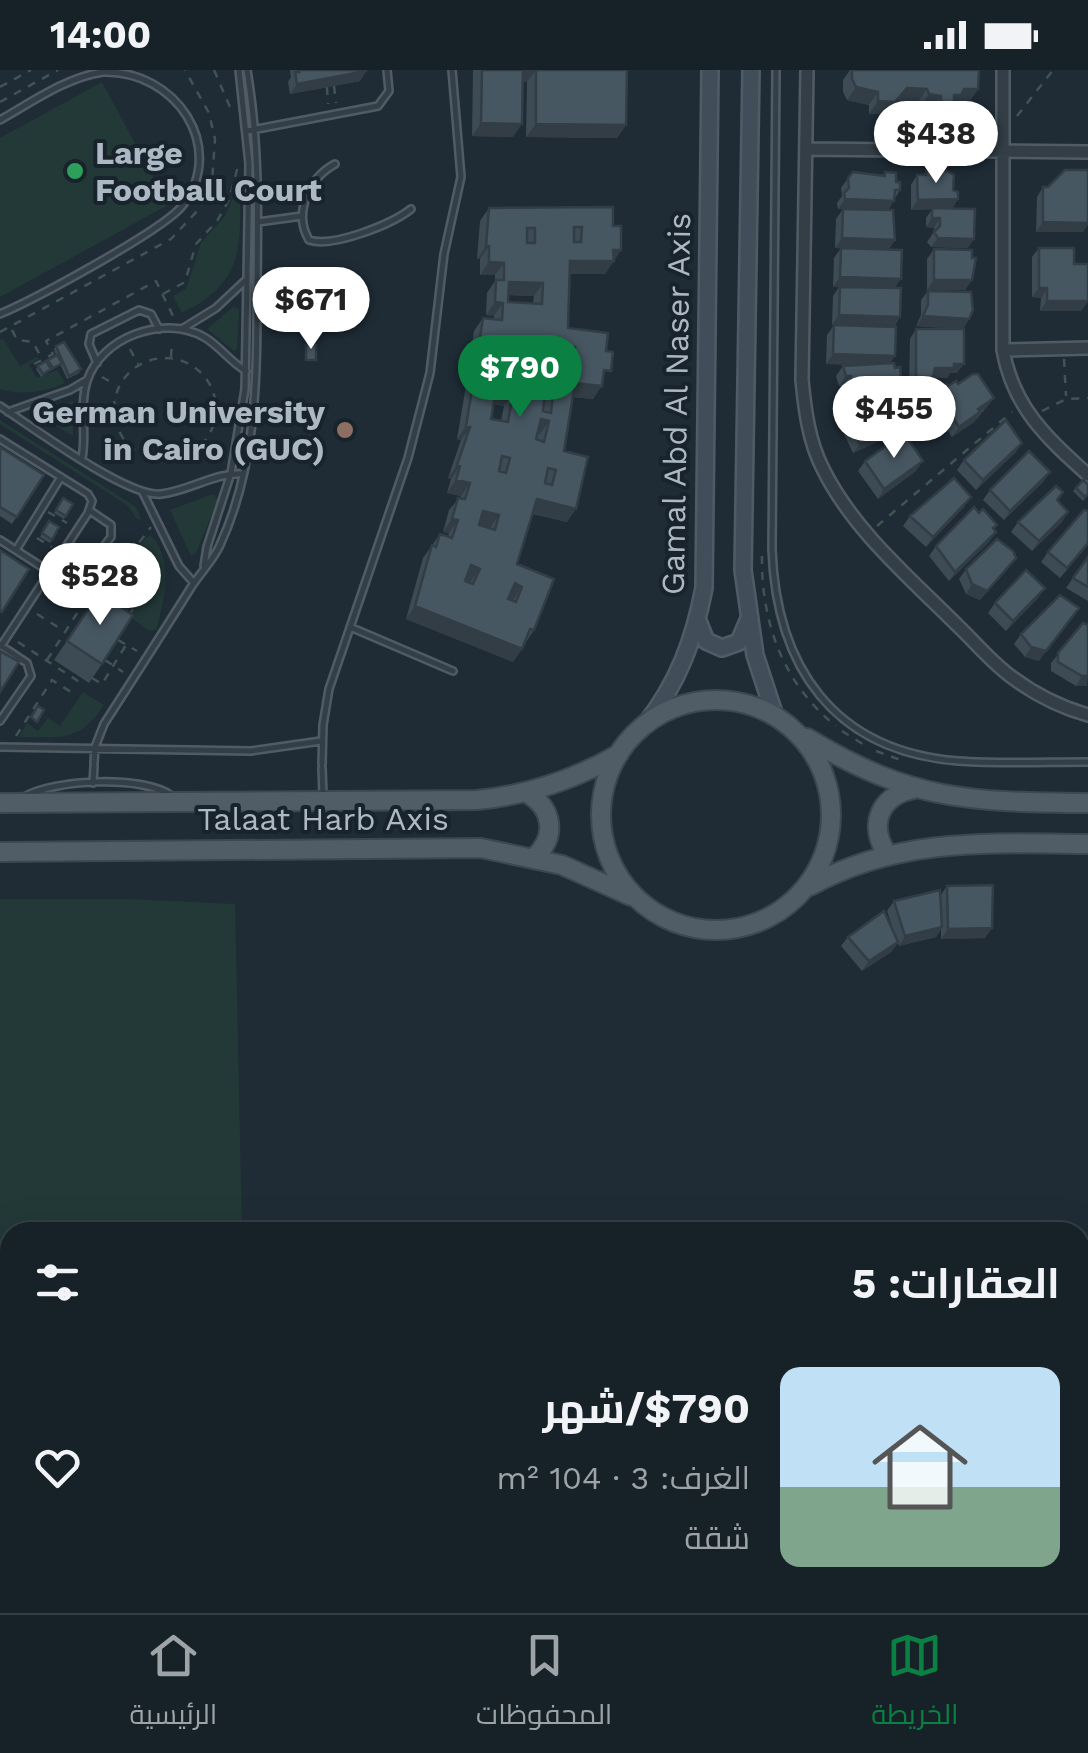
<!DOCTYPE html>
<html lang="ar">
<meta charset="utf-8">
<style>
body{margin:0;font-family:"Work Sans",Cairo,sans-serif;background:#202930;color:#f1f3f6;direction:rtl;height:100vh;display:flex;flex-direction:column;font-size:38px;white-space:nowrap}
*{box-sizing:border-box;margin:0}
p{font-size:32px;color:#9ea3a8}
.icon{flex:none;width:55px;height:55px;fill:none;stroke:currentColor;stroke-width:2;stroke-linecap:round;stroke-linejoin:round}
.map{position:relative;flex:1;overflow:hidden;direction:ltr}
.side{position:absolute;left:0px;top:1152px;width:1090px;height:392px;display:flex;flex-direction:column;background:#172128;border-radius:30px 30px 0 0;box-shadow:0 10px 40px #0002,0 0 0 2px #363e45;direction:rtl}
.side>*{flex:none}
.price{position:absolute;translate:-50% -85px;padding:0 22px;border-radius:35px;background:#fff;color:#222;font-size:32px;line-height:65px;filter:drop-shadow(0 2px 5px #0008)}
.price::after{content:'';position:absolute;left:50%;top:60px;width:30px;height:22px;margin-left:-15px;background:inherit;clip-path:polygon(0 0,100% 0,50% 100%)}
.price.current{background:#0b8043;color:#fff}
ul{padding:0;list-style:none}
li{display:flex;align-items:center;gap:30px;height:250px;padding:0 30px}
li+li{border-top:2px solid #363e45}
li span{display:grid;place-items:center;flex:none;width:280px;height:200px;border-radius:20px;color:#555}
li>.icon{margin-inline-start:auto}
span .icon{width:120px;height:120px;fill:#fffc;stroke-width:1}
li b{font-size:42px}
h2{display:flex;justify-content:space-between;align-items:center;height:120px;padding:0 30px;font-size:42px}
.status{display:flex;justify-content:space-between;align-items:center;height:70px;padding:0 50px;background:#172128;direction:ltr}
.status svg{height:28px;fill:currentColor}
.tab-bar{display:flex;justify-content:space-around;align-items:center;height:140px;border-top:2px solid #363e45;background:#172128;font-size:28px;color:#9ea3a8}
.tab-bar a{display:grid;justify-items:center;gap:5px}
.tab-bar .current{color:#0b8043}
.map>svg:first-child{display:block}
</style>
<div class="status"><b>14:00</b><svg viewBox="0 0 49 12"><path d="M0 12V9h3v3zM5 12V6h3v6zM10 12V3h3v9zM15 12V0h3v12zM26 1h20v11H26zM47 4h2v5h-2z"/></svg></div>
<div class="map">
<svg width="1088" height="1543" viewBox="0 0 1088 1543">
<rect width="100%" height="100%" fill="#1f2c36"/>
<!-- green -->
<path fill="#223937" d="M102,12L168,135L0,227V68Z
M237,119H240C241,180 242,214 182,243L173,226L186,219L201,173L225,146Z
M233,237L239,239L237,279L234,281L207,259Z
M3,269L20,296L37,287L38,289L29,295L37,308L57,300L65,313C46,322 20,326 0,319V270Z
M73,331V366L38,345L39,340Z
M0,350L136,437L141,449H137L127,435L0,354Z
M213,424L218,430L196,483L191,486L170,440Z
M151,466C174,487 164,533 156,560L149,561L130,547L151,515L138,506L144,494L133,486L146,467Z
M120,502L143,516L125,546L101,531Z
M83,622L104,635C79,673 61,667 19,667L27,653L38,661L48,648L60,656Z
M0,829H126L235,834L242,1162H10V1535H245V1543H0Z"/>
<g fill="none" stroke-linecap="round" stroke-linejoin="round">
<defs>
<path id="service" d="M776,0L772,479C776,596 833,681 958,691C1001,694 1045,692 1088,692
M0,50C32,32 67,7 103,2C176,0 227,77 183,135C164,160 33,230 0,244
M247,61L378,36L389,21L387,0
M335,94C309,108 293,143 309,170C333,178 392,154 411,139
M258,152L302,146
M182,259L216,238L247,209
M97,293L89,274L91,264L139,240L151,244L159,259
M0,336C32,357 128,428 161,424C189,421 216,402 243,404
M8,342L70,320L87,310
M0,369L88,424L92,431L88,443L1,576
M82,388C87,363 79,336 87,311C101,267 164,244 204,267C220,276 230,292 246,301
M143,423L179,496L193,512
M0,470L50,502
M66,478L91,493L111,467V455L89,440
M16,480L61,407
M204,496L207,477L231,403L245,319L249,94L239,0
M350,557L453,601
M0,575L27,593L31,606L0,651
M0,677L251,681L321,671
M94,693L95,677L104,654C133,609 162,564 190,519C199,504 213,491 220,475C258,393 257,301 257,213C258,141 259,71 247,0
M322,694L323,655L329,619L408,388L430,303L444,184L461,107L452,0
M322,698L323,725
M93,713L94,696
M24,727C54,709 144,705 172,726"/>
<path id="minor" d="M807,0L802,310C805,341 809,372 823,399C853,460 910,508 957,555C976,573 992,593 1013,608C1036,625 1060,637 1088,645
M1003,0V280C1013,337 1046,367 1088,405
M807,79L1088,82
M1003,280L1088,278"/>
<path id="secondary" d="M751,0L743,500L755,585L775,646
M698,551L706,571L722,578L739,572L748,551
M645,655C678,613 694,570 704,518L710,0"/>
<path id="primary" d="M601 745a115 115 0 1 1 230 0a115 115 0 1 1-230 0Z
M807,668C911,731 969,732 1088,733
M527,723C553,738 557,766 535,787
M0,733L477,730C529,725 574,710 619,684
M0,782L481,778L562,795L631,826
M887,784C868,755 879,726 914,719
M810,816C898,767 991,773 1088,774"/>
</defs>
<!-- service casing -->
<use href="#service" stroke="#505c65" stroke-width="10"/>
<!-- minor casing -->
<use href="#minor" stroke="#505c65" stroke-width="16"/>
<!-- secondary casing -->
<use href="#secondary" stroke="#505c65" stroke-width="20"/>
<!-- primary casing -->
<use href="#primary" stroke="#3c4750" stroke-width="22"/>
<!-- path -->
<path stroke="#3f5453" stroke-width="2.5" stroke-dasharray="8 8" stroke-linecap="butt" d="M214,0L233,44
M334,16L336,33
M0,17L31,0
M327,17L328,34
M0,32L58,0
M1017,46L1053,0
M163,224L185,212L196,174L217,151L229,130L238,96
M12,260L17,270L33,272L42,289
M0,262L171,169L199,139L212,112L215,69L209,43L185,0
M130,279L138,294
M171,287L172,271
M114 339a51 51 0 1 1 102 0a51 51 0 1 1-102 0Z
M1064,289L1066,326
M34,294L53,284L46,271L156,211L174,248
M102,307L116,315
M1042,341L1066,329L1088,328
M48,442L67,453
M877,456L1012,342
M37,468L52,477
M762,486C761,552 783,614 836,656
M117,497L148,516L126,550L96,530Z
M120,498L151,457
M55,514L91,537
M97,526L88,520L101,498
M37,544L64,561
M118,570L137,581
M18,572L81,613
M47,590L83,534
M105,590L123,602
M92,608L102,614L126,575
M842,661L869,678
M16,666L52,610L71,622
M876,681L906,692"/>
<!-- service -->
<use href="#service" stroke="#333e46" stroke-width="5"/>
<!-- minor -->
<use href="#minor" stroke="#333e46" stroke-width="11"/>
<!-- secondary -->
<use href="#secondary" stroke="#414e59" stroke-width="15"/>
<!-- primary -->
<use href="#primary" stroke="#505d67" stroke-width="18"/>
</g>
<!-- wall -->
<path fill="#3d4b54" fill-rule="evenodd" d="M290,0H366V1L360,11L290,24L288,12L291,7Z
M473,0H627L626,55L617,68L526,67L527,12H523L513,67L472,66Z
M850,0H979L978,19L969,32H956L945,46L932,45V39L920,37L918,32L898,31L886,44H869V35L847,30L843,22V10Z
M926,101L953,120L958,129L952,139L968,178L931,177L927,172L933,163L934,158L926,157V148L932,139L911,140V115L917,105H923Z
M885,102L896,112L900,120L888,140L895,170L889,179L835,178L836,149L843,139H838L837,133L842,126L841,118L848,108L883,106Z
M1043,117H1048L1083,162H1036L1037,127Z
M489,138L613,156L621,180L605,204H569L568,258L603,313L593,329L573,327L564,381L567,452L533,444L517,494L534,560L513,592L406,549L423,488L440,464L448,467L449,463L443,462L449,440L461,426L447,423L451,409L448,408L461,370L457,369L466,315L471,308L472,300H468L474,261L483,248L494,249V246L486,245L487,223L495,211V205H480V189H477L480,151ZM509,225L534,226L533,233L508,232ZM494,334L504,336L501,351L491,349Z
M841,178L895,218L900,247L894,257L890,293L895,298L902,316L895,326L878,327L876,330L868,331L865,335H845L844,315L839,316L836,306L843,296L861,295L826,294L827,265L834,255H832L833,226L839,217H833L834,188Z
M1039,178L1074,194L1088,231L1081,241H1040L1041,228L1032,227V187Z
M934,179L972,210L965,220H927V189Z
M928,221L969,249L963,259L916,256L921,245V230Z
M916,259L957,303H950L947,308H932L926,317H909L910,269Z
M56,276L81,299L79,303L67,309L60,294L41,307L36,299L38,296L56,285L54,279Z
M958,314L994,328L974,352L952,367L928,331L935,321Z
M849,350L908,351L901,361L853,383L842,360Z
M0,377L44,405L12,454L0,446Z
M1016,382L976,420L957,400L964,390Z
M865,391L916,401L878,429L858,401Z
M1050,402L1043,412L1004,450L983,430L990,420Z
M1076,418L1088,425L1083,431L1073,421Z
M63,428L73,434L64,449L54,443Z
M1057,430L1062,452L1032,481L1011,462L1018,452Z
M964,437L926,477L903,456L910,446Z
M979,443L997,455L994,459L996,462L989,472L949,511L929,486L936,476Z
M49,451L59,457L50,473L40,467Z
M1088,475L1060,508L1041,492L1048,482Z
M1088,487V531L1066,518Z
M1016,488L980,530L966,524L959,509L966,499Z
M99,523L102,594L89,613L54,590Z
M1060,525L1039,591L1025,587L1014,574L1021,564Z
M1038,528L1006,561L988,543L995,533Z
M1083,553L1087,616H1076L1051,601V593Z
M947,816L992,858L985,868L941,869V859L936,867L899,876L898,873L891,882L862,901L841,876L848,867L895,866L887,841L894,831L940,826Z"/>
<!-- shaded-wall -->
<path fill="#323d45" d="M522,0H536L527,12H514Z
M366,1L360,11L290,24L297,14Z
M856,17L878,22L869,35L847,30Z
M907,18L927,19L918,32L898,31L886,44H869L878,31Z
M964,19H978L969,32H956L945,46L932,45L941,32Z
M929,24L941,26L932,39L920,37Z
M481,53L522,54L513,67L472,66Z
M536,54L626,55L617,68L526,67Z
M845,129L894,131L887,141L838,139Z
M958,129L952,139L911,140L918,130Z
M932,148H940L934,158L926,157Z
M1043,152L1088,153V155L1083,162H1036Z
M842,168L895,170L889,179L835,178Z
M938,168L974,169L968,178L931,177Z
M486,176H489L480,189H477Z
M613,180H621L605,204H561L570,191Z
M489,192L504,193L495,205H480Z
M840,207L901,209L894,219L833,217Z
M934,210H972L965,220H927Z
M509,212L543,213L534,226L500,225Z
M1039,218H1047L1041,228L1032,227Z
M1047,231H1088L1081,241H1040Z
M495,232L503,233L494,246L486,245Z
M839,245L900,247L893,257L832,255Z
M923,246L969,249L963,259L916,256Z
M833,284L895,286L888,296L826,294Z
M477,287L481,288L472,300H468Z
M954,294H964L957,303H950L947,308H932L926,317H909L916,307L935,298Z
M846,306H851L844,315L839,316Z
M575,313L602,316L593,329L566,326Z
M546,315L554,316L545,329L537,328Z
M902,316L895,326L878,327L876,330L868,331L865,335H845L852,325L882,317Z
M496,320L513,323L504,336L487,333Z
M994,328L987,337L971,348L978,339Z
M980,342L974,352L952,367L959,357Z
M541,349L549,351L540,364L532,362Z
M908,351L901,361L853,383L860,374Z
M466,356L470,357L461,370L457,369Z
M1022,373L1016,382L976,420L983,410Z
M923,391L916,401L878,429L884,419Z
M457,395L460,396L451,409L448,408Z
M1050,402L1043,412L1004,450L1010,441Z
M456,410L470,413L461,426L447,423Z
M971,427L964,437L926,477L933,467Z
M537,429L576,439L567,452L528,442Z
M483,441L499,445L490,458L474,454Z
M1068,442L1062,452L1032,481L1039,471Z
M452,449L458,450L449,463L443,462Z
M996,462L989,472L949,511L955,502Z
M1016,488L980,530L966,524L972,514Z
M471,495L480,499L470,512L462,508Z
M515,513L522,517L513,530L506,526Z
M1045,518L1038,528L1006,561L1013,551Z
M415,536L522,579L513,592L406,549Z
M1079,538L1039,591L1025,587L1031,577Z
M1082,606H1088L1087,616H1076Z
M942,857L936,867L899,876L905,866Z
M992,858L985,868L941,869L948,859Z
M898,872L891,882L862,901L869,891Z"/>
<!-- building -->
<path fill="#475762" stroke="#323d45" stroke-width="2.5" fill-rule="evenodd" d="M298,0H366V1L297,14L295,2H299Z
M482,0H523L522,54L481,53Z
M536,0H627L626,55L536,54Z
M852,0H979L978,19H964L961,25H954V33L941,32V26L929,24L927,19L907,18L895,32L878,31V22L856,17L852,9Z
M1065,100H1088V153L1043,152V117H1048Z
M926,101H947L954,105L953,120L958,122V129L918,130L917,105H926Z
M853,102L885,106V102L896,103V112H900V120H895L894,131L845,129L844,123L849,118L848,108Z
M613,137V156H621V180H613L614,191H570L568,258L608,263L606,281L613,282L611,301L604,300L602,316L575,313L564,381L588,387L576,439L537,429L517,494L554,509L534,560L530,559L522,579L415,536L432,475L436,477L440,464L452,468L458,450L452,449L458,428L465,429L470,413L456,410L460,396L457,395L470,357L466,356L475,302H480L481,288L477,287L483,248L502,250L503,233L495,232L496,210H504V193L489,192V176H486L489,138ZM574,157H582L581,172H574ZM527,158H535V173H527ZM509,212L543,213L542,234L508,232ZM520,271L528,272L527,287H519ZM567,276L575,277L574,292H566ZM546,315L554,316L551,343L543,341ZM496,320L513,323L508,352L491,349ZM541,349L549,351L544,372L536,369ZM502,386L510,388L506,403L499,401ZM548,398L556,400L552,415L545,413ZM483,441L499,445L495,460L479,455ZM471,495L480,499L473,514L465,511ZM515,513L522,517L516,532L508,529Z
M932,138L975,139L974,169L938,168L934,162L940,156V148H932Z
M843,139L893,140L895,170L842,168Z
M841,178L902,180L901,209L840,207Z
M1039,178H1074V194H1088V231H1047V218H1039Z
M934,179L972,180V188H976L972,210H934Z
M840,217L901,218L900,247L839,245Z
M928,221L971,222L973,240L969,249L923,246L928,235Z
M834,255L896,257L895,286L833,284Z
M916,259H964V294H954V298H935L933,307H916Z
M64,272L81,299L69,306L56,276Z
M306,275H316V290H306Z
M57,285L62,293L53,298L48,290Z
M46,291L51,299L43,304L38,296Z
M894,293L895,298L900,297L902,316L882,317V320L872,321V325H852L851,306H846L843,296Z
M973,304H978L994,328L978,339L980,342L959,357L935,321L946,314L948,316L956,311L958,314Z
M897,327L908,351L860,374L849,350Z
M1006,350L1022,373L983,410L964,390Z
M904,363L923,391L884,419L865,391Z
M0,377L44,405L17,447L0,437Z
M1029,381L1050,402L1010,441L990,420Z
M954,408L971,427L933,467L910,446Z
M1083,410L1088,415V424L1085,427L1076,418Z
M1056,416L1063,422L1057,430L1068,442L1039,471L1018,452Z
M63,428L73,434L66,446L56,440Z
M974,437L979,443L983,439L997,455L993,458L996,462L955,502L936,476Z
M1084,440L1088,441V473L1067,498L1048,482Z
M49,451L59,457L52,470L42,463Z
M997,469L1013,481L1016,488L987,521L972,514L966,499Z
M0,480L29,499L2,542L0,540Z
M1088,487V517L1073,508Z
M1026,500L1045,518L1013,551L995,533Z
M99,523L133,545L102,594L67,571Z
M1060,525L1079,538L1046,581L1031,577L1021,564Z
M1083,553L1088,555V606H1082L1058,592V583Z
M0,581L19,592L0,622Z
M38,636L44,640L37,652L31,647Z
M993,815L992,858L948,859L947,816Z
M940,820L942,857L905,866L894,831Z
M884,841L898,872L869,891L848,867Z"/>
<!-- markers -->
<circle fill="#2e9e5b" stroke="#18232b" stroke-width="4" cx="75" cy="101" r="10"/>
<circle fill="#8d6e63" stroke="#18232b" stroke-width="4" cx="345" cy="360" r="10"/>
<g text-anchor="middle" stroke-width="8" stroke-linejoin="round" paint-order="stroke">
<!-- poi labels -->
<g font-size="32" font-weight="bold" fill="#acb9c4" stroke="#18232b" text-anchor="start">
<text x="95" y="94">Large<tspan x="95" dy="37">Football Court</tspan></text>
<text x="325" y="353" text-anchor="end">German University<tspan x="325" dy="37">in Cairo (GUC)</tspan></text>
</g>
<!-- street labels -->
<g font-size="32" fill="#acb9c4" stroke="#18232b">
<text transform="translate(676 334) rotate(-89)" y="11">Gamal Abd Al Naser Axis</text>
<text x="323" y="760">Talaat Harb Axis</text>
</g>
</g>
</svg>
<b class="price" style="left:936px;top:116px">$438</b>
<b class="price" style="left:311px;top:282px">$671</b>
<b class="price current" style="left:520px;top:350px">$790</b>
<b class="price" style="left:894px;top:391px">$455</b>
<b class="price" style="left:100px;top:558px">$528</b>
<section class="side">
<h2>العقارات: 5<svg class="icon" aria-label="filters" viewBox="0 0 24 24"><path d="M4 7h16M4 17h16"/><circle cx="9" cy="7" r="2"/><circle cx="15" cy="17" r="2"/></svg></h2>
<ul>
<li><span style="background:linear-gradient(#bfe0f5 60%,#7fa58c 0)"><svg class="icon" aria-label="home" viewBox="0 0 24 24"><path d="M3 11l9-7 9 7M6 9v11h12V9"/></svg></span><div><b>$790/شهر</b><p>الغرف: 3 · 104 m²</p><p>شقة</p></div><svg class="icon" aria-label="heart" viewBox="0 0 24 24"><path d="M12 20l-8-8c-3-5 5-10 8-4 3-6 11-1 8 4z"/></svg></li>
</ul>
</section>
</div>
<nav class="tab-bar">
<a class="current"><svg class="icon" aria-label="map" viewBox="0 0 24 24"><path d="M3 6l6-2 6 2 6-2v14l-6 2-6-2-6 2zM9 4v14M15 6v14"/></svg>الخريطة</a>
<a><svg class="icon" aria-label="saved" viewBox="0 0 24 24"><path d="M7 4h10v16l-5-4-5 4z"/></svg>المحفوظات</a>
<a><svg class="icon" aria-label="home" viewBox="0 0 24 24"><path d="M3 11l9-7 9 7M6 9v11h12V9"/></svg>الرئيسية</a>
</nav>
